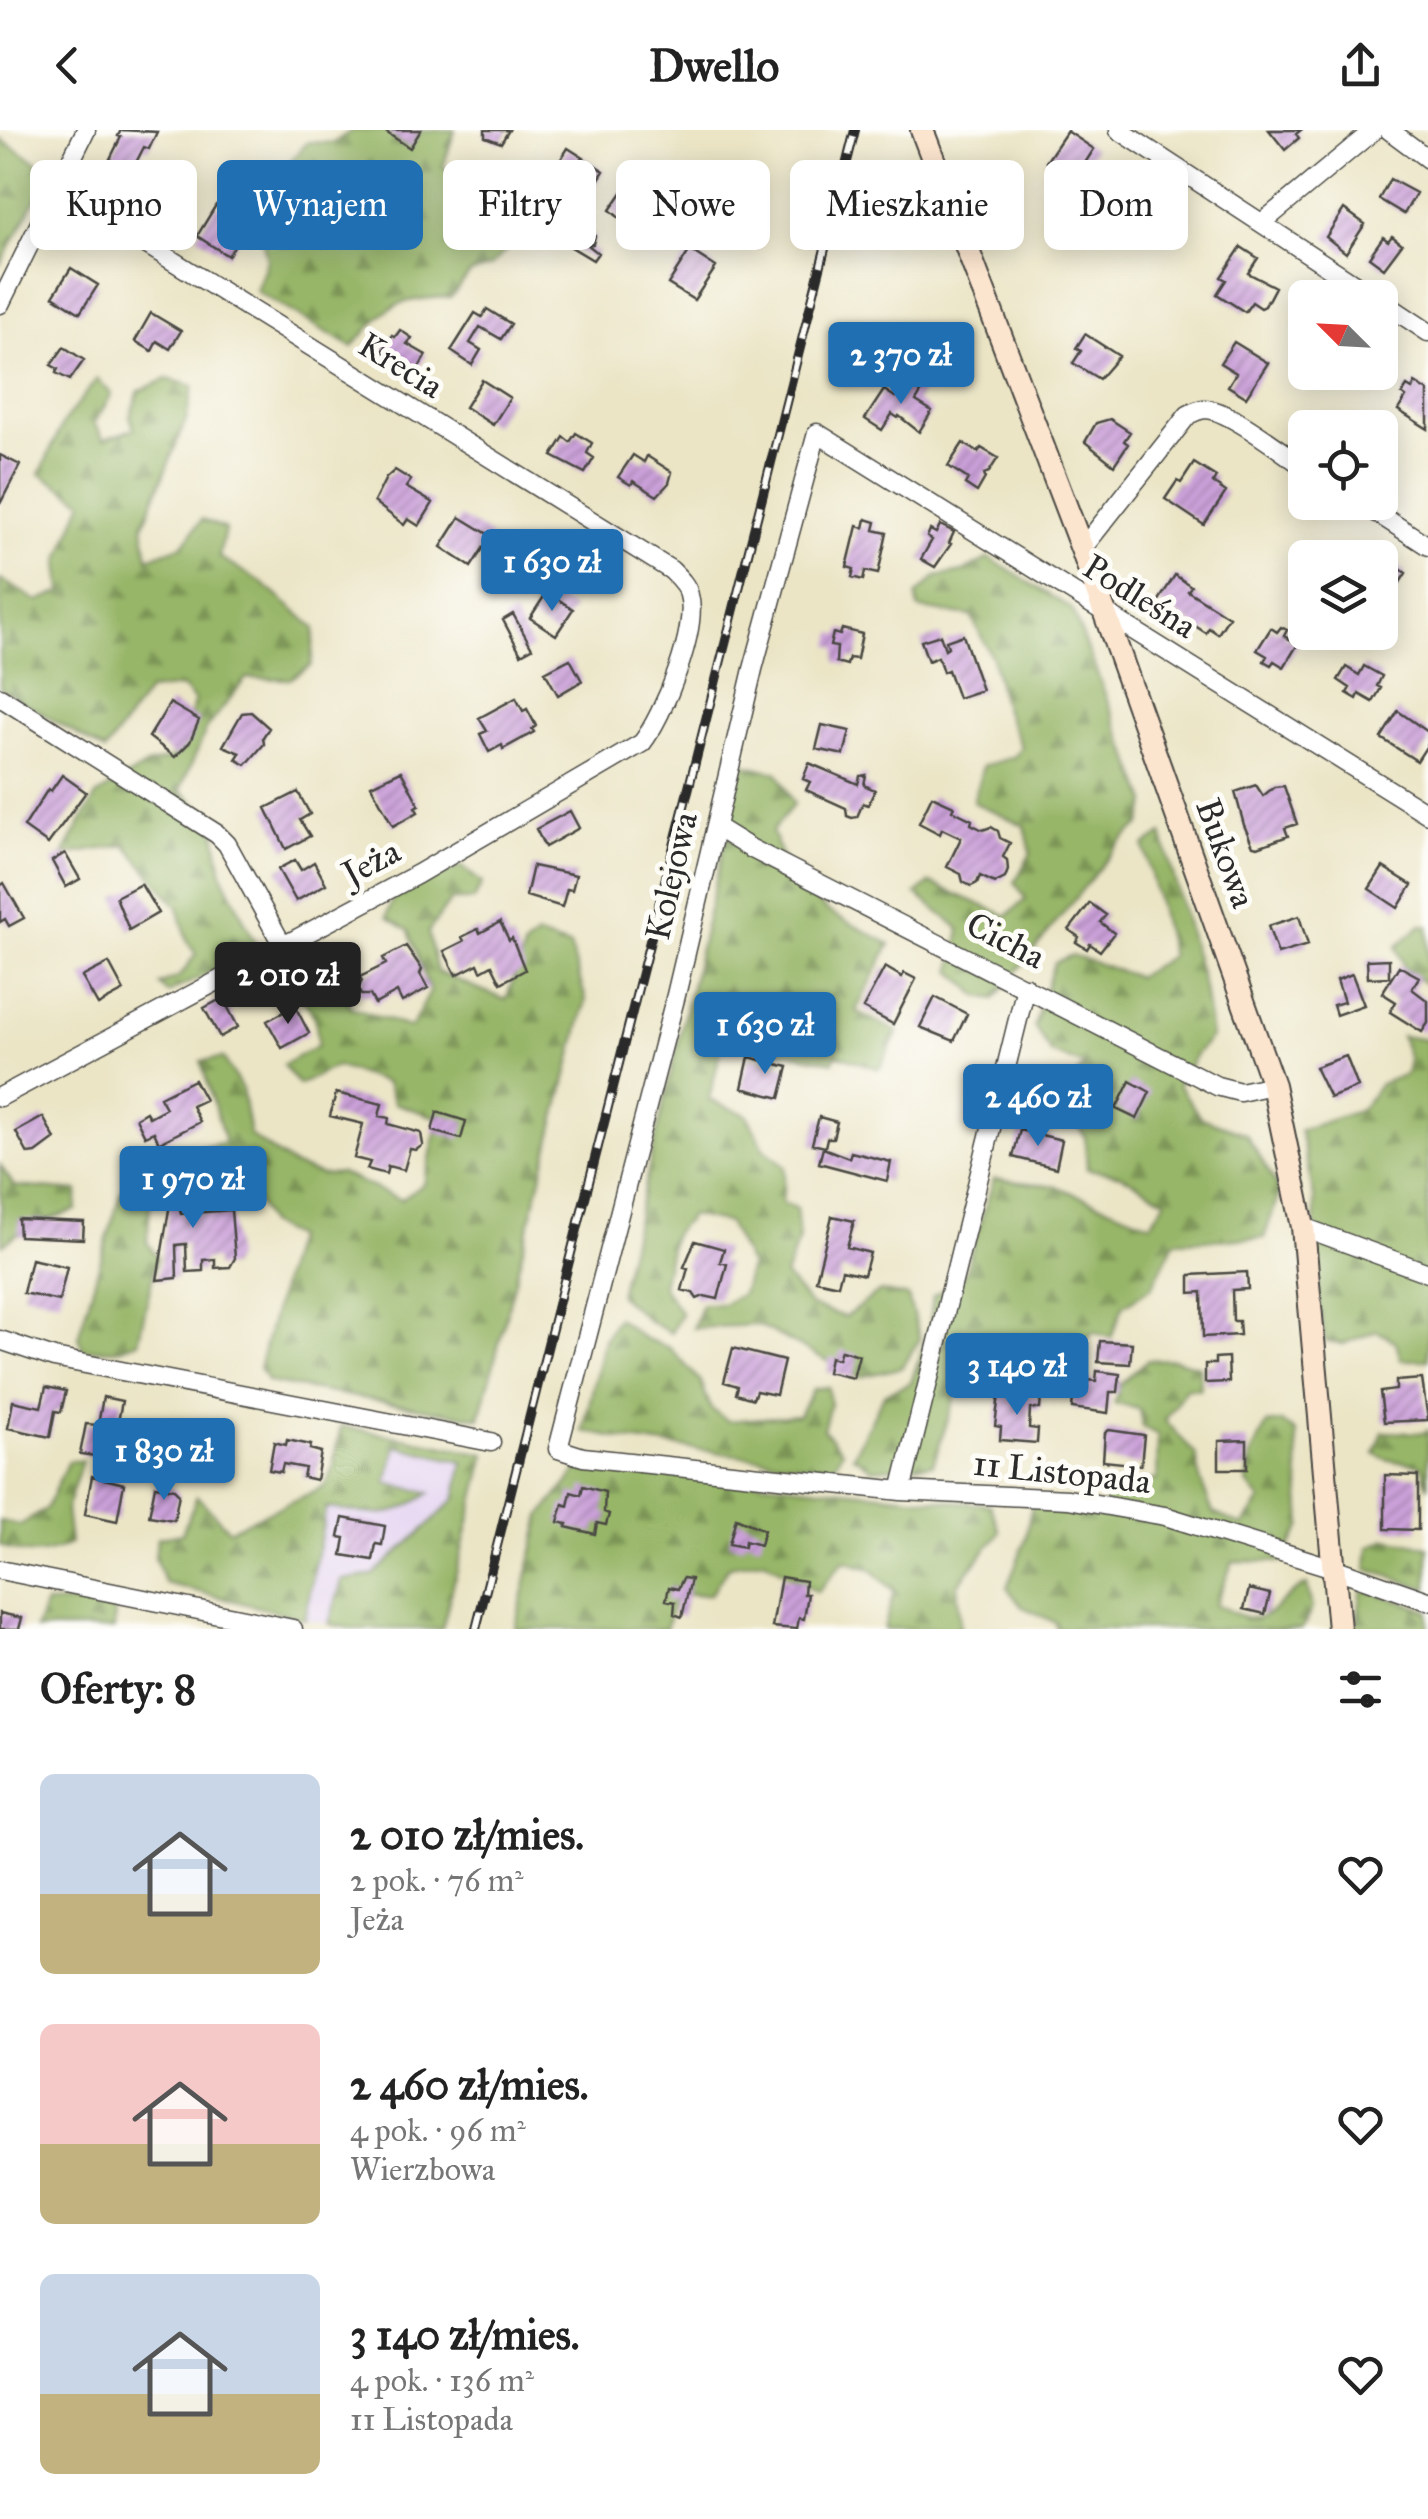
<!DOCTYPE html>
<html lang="pl">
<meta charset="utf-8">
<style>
body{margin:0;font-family:"IM FELL Great Primer",serif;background:#f2f2f2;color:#222;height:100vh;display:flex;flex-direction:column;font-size:38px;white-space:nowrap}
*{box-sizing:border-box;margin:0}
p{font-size:32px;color:#767676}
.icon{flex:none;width:55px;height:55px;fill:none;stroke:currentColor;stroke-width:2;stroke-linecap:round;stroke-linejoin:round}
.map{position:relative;height:1499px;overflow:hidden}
.side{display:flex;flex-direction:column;background:#fff;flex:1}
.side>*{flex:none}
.top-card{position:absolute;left:30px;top:30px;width:1370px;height:90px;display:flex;gap:20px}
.needle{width:65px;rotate:294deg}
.tools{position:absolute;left:1288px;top:150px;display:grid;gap:20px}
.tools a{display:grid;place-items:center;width:110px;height:110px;border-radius:15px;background:#fff;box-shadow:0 5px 25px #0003;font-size:50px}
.price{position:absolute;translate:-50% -85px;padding:0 22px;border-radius:10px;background:#1f6fb2;color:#fff;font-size:32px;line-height:65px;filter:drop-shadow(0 2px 5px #0008)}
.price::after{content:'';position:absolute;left:50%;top:60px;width:30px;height:22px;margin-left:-15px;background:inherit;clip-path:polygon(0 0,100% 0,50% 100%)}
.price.selected{background:#222;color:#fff}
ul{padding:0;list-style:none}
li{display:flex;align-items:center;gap:30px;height:250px;padding:0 40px}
li span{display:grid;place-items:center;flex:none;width:280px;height:200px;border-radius:15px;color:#555}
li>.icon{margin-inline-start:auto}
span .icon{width:120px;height:120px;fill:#fffc;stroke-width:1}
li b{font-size:42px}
h2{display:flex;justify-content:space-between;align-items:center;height:120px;padding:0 40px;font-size:42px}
.tag{padding:0 35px;border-radius:15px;background:#fff;box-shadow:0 5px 25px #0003;font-size:35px;line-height:90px}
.tag.selected{background:#1f6fb2;color:#fff}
header{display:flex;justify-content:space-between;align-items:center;height:130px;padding:0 40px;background:#fff;font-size:45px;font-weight:700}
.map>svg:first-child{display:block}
</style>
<header><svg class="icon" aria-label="back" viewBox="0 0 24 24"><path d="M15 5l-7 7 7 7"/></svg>Dwello<svg class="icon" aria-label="share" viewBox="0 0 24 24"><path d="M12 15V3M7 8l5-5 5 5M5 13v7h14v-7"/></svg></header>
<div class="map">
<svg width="1428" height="1499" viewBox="0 0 1428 1499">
<defs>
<pattern id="forest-firs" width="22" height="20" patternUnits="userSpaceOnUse" patternTransform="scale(2.5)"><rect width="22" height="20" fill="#97b668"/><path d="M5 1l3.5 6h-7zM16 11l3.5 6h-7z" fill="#7b9456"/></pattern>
<pattern id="building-hatch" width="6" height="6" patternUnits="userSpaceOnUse" patternTransform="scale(2.5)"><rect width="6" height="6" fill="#cba0d9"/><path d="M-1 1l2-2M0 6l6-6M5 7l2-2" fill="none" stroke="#a583b0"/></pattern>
</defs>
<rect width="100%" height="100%" fill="#fdfcf7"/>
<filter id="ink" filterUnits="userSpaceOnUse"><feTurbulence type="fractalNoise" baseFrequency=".01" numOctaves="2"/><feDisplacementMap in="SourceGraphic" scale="20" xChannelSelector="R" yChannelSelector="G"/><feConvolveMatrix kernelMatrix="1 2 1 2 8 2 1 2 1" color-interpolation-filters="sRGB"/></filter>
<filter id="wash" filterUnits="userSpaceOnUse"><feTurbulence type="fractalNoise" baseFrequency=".0048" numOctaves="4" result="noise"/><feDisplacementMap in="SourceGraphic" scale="40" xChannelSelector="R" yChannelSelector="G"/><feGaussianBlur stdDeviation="2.25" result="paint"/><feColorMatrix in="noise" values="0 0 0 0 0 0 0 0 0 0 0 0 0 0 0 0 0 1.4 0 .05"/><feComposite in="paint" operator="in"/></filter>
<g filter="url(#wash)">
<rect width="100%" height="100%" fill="#ebe5c6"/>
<!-- built -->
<path fill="#e4d3f2" d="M341,1296L486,1324L442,1499H354L305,1489Z"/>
<!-- forest -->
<path fill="url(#forest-firs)" stroke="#61704a" stroke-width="2.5" d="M353,0H399L410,17L421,0H455L443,37L535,89L524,113L510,116L491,136L470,143L451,167C391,170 391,173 352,217L256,161L267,131L260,97L277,46L308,12L333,13Z
M0,9L51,41L0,135Z
M97,249L112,264L94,293L104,309L134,299L130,286L139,261L167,249L193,256L186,290L143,396L148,428L183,415L202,389L225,399L219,427L261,452L315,498L311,535L290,549L246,548L207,598L180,660L213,688L222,744L258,819L168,863L160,855L180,846L196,824L188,813L178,777L126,715L63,725L96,666L147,635L174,627L195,571L182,557L148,561L105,621L0,558V449L37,471L62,462L59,432L83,371L40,344L63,293Z
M989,428L1072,479L1147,672L1141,694L1120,712L995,869L979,866L952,841L960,799L916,764L930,753L1007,786L1026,769L1015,752L1031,723L1025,696L973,672L983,636L1014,627L1021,617L1004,578L992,528L971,486L919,479L916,466L936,447L963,442Z
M743,634L778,643L794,674L772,701L791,751L829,782L890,814L856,881L898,902L879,939L836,924L833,932L762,917L721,919L709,970L747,985L764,1018L785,1037L782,1073L796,1078L799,1108L785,1146L811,1176L845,1187L880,1161L908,1167L920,1209L901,1238L859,1247L758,1195L693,1198L702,1174H723L742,1164L750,1136L728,1093L691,1085L673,1104L662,1156L681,1183L671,1203L649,1191L619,1165Z
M1162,704L1204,858L1211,907L1196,924L1178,955L1201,988L1246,1004L1280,1061L1264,1108L1175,1111L1152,1157L1123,1176L1111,1208L1093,1202L1070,1228L1037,1250H961L933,1334L873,1339L853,1326L885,1263L911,1253L930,1195L933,1166L964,1145L994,1049L1055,1056L1151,1094L1166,1070L1121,1045L1087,1039L1085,1007L1061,967L1084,935L1051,923L1034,896L1054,833L1072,825L1137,847L1171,826L1144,716Z
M461,736L482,753L474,770H451L428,802L437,842L506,870L525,816L537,806L570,816L586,870L480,1288L268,1252L259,1238L294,1107L268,1094L249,1055L198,1042V1019L225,1012L201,931L223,928L242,959L250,1005L292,1035L322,1045L340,1043L401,1070L424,1054L439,988L394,973L387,953L336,936L299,955L283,935L318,915C317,875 305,866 268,856L257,840L293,829L324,835L352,878L411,898L430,862L409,801L387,787L394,765Z
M1421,795L1428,796V856L1405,839L1396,817Z
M1401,906L1428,910V1230H1401L1396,1212L1377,1201L1343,1214L1325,1211L1319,1173L1314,1066L1300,1000L1361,980L1380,954L1406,944L1409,930Z
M0,1035L14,1056L78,1061L76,1080L29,1096L2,1115Z
M146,1051L156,1052L165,1064L150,1075L147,1112L157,1127L138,1212L116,1220L83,1219L78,1207L121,1062Z
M617,1188L643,1208L670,1218L701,1252L711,1279L728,1291L799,1285L813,1259L828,1257L830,1275L823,1299L842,1321L835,1334L809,1335L616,1308L583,1301L604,1210Z
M1173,1229L1199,1236L1200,1259L1186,1258L1165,1290L1196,1325L1200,1349L1213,1383L1243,1396L1261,1370L1247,1353L1251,1325L1267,1294L1282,1292L1296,1303L1302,1396L1281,1432L1233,1431L1215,1475C1226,1479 1241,1488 1253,1488C1273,1489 1286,1461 1307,1455L1312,1478L1302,1499H1056V1493L1023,1477L1007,1458L1026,1408L1031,1377L1044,1373L1098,1384L1117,1353L1157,1350L1158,1305L1143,1297L1139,1279L1114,1273L1119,1256L1147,1230Z
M341,1296L486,1324L442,1499H354L329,1494L342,1450L373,1445L434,1390L455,1369L463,1332L396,1316L387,1353L430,1363C383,1394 378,1383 326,1378L305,1489L165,1453L155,1428L157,1408L182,1403L197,1366L229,1400L324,1357L332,1341Z
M1428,1300V1358L1422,1336C1404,1329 1391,1335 1375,1323L1383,1302L1425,1303Z
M68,1331H82L66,1380L70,1414C46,1426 24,1427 0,1415V1391L20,1395L46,1379Z
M583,1334L990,1375L1000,1402L957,1455L960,1499H884L894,1461L871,1439L844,1431L817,1462L764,1430L729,1436L710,1464L675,1465L666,1499H515L541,1386Z
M1387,1409L1428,1417V1459L1367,1439L1369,1417Z
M1362,1458L1428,1481V1499H1356Z
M46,1473H92L115,1481L114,1499H35Z"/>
<g id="blocks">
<!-- building -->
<path fill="url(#building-hatch)" d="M121,0L157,2L149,19L144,17L125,54L103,43L121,7L118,6Z
M389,0H421L410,18L387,3Z
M485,0H509L501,13L485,7Z
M1269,0H1301L1296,4L1299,8L1285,20Z
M1067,1L1094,19L1074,50L1046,32Z
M568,18L604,41L583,74L547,51Z
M1390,49L1416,63L1404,84L1379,69Z
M623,61L639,77L645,68L663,79L643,108L610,80Z
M1123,65L1142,78L1130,97L1110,84Z
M216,75L247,95L228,126L197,106Z
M1344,79L1365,94L1346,123L1326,107Z
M323,81L338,91L323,117L307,108Z
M573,92L595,106L593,114L588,115L598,123L593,130L553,106L558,99L567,103V98Z
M1392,106L1402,114L1384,138L1369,127L1383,107L1388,111Z
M1241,117L1258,128L1248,143L1275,157L1265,176L1261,178L1252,172L1245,182L1217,164L1226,150L1221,147Z
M690,120L716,137L694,170L668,154Z
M71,138L98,155L80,183L53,166Z
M487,179L511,194L501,209L480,197L470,213L481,220L472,235L451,221L475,183L482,187Z
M151,183L181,201L170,219L157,211L152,221L135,211Z
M400,200L412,208L407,214L426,225L417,241L383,221L392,205L395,207Z
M1085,204L1119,226L1099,249L1073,233L1081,221L1076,218Z
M1234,212L1268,233L1246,267L1228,256L1236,243L1220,233Z
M64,217L84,230L70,250L56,243L58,239L51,235Z
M909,246L925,256L916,271L932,281L919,302L899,286L898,288L892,284L882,300L865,289L884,260L895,267Z
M482,250L510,268L493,295L465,277Z
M1415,253L1428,261V299L1398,280L1406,267L1402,264L1407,256L1412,259Z
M1110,289L1130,302L1124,311L1128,314L1114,335L1085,312L1096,293Z
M576,303L592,313L587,323L594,328L585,343L552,326L564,307L570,312Z
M963,313L978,322L981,318L998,328L989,342L984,344L985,348L977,362L965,354L968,349L948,336Z
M0,325L20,335L0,374Z
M633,325L644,332L647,326L672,342L669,353L657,366L633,351L631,355L618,347Z
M1194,333L1216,347L1213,353L1226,362L1204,395L1165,369L1177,351L1181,353Z
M395,340L411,350L406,357L433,373L419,396L408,389L404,395L374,372L386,348Z
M460,387L491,406L471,437L441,417Z
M866,389L876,392L874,400L887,403L878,444L865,441L863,450L852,447L854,439L847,437L857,396L864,398Z
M940,395L954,402L949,413L951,414L935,437L921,429L932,410L927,407L930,400L936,403Z
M1369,416L1406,443L1387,473L1380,469V428H1361Z
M1175,445L1191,456L1188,461L1229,487L1218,504L1209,498L1206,503L1158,472Z
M547,462L573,479L556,505L530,488Z
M513,484L532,518L521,524L503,490Z
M1281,497L1287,500L1284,506L1298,514L1284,537L1274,531L1271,535L1264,531L1267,526L1257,520L1271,498L1277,502Z
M842,499L862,504L857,529L849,528L847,535L836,532L837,517L830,516L833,503L840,505Z
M940,505L945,519L948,517L946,511L963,505L982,560L958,568L948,540L943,542L938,527L928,531L921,511Z
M570,529L582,551L558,565L545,542Z
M1364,536L1382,546L1377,556L1381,558L1373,572L1359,564L1357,569L1347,563L1350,558L1338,550L1346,537L1359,545Z
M516,568L523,581L527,579L536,596L532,599L534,602L503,619L502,615L489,622L480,604L487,601L479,588Z
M170,573L199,590L190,612L175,627L149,607Z
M1398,581L1428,602V614L1417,631L1381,608Z
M251,582L269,598L263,607L264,614L246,635L236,629L240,623L223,616L242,583Z
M822,595L850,601L844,625L816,619Z
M809,633L858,654L860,646L866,645L864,655L875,660L868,675L863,673L857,687L852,688L847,686L846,678L806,660L810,652L803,649Z
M401,641L419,675L415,677L418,682L393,696L371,655Z
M62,645L86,662L48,714L24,697L48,659L51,661Z
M1256,655L1263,666L1274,657L1284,656L1297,694L1285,698L1288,706L1258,717L1253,716L1244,695L1235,662Z
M298,662L310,684L300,690L310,706L286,719L266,678Z
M932,666L954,676L952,680L972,690L971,694L983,700L991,697L998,701L1000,708L1010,713L1003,727L1007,730L1008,740L1005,748L995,753L980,746L977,753L971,756L963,752L961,744L947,737L961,708L942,699L940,704L919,693Z
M570,681L579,698L545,717L536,699Z
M65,723L80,749L66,757L52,731Z
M295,730L301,740L314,732L326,754L296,771L278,739Z
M533,736L576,745L572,760L567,759L562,777L526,766Z
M1383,737L1412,755L1398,778L1369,759Z
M4,753L24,788L9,796L5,789L0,792V756Z
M141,754L158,783L129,800L116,767Z
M1090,773L1106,785L1100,792L1114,803L1100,821L1090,814L1087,819L1076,812L1079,807L1069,800Z
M1299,786L1308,815L1278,824L1268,796Z
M500,792L509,810L512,808L525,840L501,853L492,835L481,841L478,834L456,845L444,821L464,811L462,807L478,799L480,803Z
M406,816L422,839L420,844L428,858L402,872L397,862L375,874L370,865H361L358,859L362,851L360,847L386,834L383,828Z
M1389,829V847L1368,848L1367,830Z
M109,833L124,861L98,875L82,847Z
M1399,836L1419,847L1412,859L1428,871V893L1422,902L1390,882L1396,872L1382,863Z
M885,837L902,847L904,843L916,849L893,894L863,878Z
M1352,844L1364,875L1336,885L1333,875L1344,872L1337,850Z
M935,867L967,884L954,911L920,897Z
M223,868L238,897L220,907L204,878Z
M295,876L309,903L282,918L267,891Z
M1346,926L1358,957L1330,968L1315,937Z
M749,927L788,937L780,968L742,958Z
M194,950L205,970L192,976L200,992L159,1013L154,1002L145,1006L136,988L146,982L149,987L166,978L160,967Z
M1130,951L1150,962L1137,989L1116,979Z
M336,963L382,974L379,986L389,988L388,994L421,1003L423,1015L416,1020L410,1019L404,1040L388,1036L386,1044L367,1039L370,1032L354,1028L363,994L330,986Z
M437,982L466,991L461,1009L432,1001Z
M43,987L55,1009L36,1023L28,1024L16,1002Z
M819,987L837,992L833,1008H827L825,1017L812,1014Z
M1020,1000L1062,1010L1056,1038L1013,1027Z
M823,1018L849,1028L851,1022L891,1032L887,1051L819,1033Z
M174,1031L186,1053L188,1079H180L181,1084L231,1080L235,1128L230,1137L215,1138V1129L203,1130V1141L187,1142L186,1114L176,1115L177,1148L157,1150L171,1068L158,1039Z
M832,1086L854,1091L847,1117L870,1123L864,1145L842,1140L838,1155L816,1150Z
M18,1089L84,1092L83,1109L19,1106Z
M695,1111L724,1119L720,1132L727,1134L718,1169L704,1166L697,1169L693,1163L682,1160L688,1138L684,1137Z
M31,1129L67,1137L59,1171L23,1163Z
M1247,1142L1248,1159L1232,1160L1233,1191H1239L1240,1205L1203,1207L1202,1162L1190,1163V1145Z
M1100,1211L1132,1213L1130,1234L1098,1232Z
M733,1218L784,1231L776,1265L756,1261L753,1269L736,1264L738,1256L724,1252Z
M841,1220L859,1225L853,1248L827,1242L830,1227L838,1229Z
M1228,1227L1229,1252L1205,1253V1234H1215V1228Z
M1097,1241L1120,1244L1118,1262H1110L1108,1283L1072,1278L1075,1249L1096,1251Z
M1422,1249L1428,1290L1384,1292L1380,1262L1396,1260V1251Z
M46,1257L66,1261L61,1282L55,1281L50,1307L8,1298L13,1271L41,1277Z
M999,1264L1041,1267L1040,1279H1030L1029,1298L1038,1299L1037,1313L1000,1310L1001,1297L995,1296Z
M103,1267L122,1271L115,1308L110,1319L98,1317L96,1326L80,1324L86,1294L98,1295Z
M1109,1300L1144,1305L1141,1335L1103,1331L1105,1303Z
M287,1310L311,1315L310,1319L321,1322L316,1350L303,1347L305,1338L283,1334L281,1342L269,1340L274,1312L286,1315Z
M1247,1310V1339H1219V1311Z
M1385,1345L1418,1346V1400L1385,1399Z
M92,1346L124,1354L117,1391L85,1384Z
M155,1356L174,1359L179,1364L174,1390L149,1386Z
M583,1356L605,1362L604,1382L609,1384L606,1395L597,1393L595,1404L566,1397L567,1394L558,1392L563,1374L568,1376L571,1362L581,1365Z
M343,1388L385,1396L382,1415L376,1414L373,1430L342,1425L345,1408L339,1407Z
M736,1388L764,1400L760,1415L745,1411L744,1417L729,1414Z
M781,1447L805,1451L804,1464H808L804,1489L799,1488L797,1499L772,1497Z
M683,1448L691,1449L682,1487L674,1484L675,1472L666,1470L669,1457L678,1459Z
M1249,1459L1270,1464L1265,1484L1244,1479Z
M0,1483L22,1488L19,1499H0Z"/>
</g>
</g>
<g filter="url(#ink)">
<use href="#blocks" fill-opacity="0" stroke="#484742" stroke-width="2.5"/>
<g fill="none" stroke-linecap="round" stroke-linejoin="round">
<defs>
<path id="street" d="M1119,0L1376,168
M1389,0L1428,29
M1263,92L1374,0
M1380,170L1428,202
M0,174L86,0
M1360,372L1428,416
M1082,419L1188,285C1194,282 1197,280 1204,279C1227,278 1283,323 1305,337
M0,567L217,704L227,714L283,816
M1428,684L817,303L753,539L676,865L558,1319L583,1327L901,1361L1068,1369L1165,1386L1333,1438L1428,1471
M716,697L750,718L1217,956L1240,962L1273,955
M0,967L418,744L642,613C663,586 699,499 689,465C687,455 678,447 671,440L57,59
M1303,1097L1428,1143
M0,1210L54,1228L491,1312
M901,1361L1026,857
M0,1440L293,1499"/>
<path id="secondary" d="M922,0L1082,419L1273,955L1303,1097L1339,1499"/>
</defs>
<!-- street casing -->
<use href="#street" stroke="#484742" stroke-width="21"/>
<!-- secondary casing -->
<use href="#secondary" stroke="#484742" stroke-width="26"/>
<!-- street -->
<use href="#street" stroke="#fff" stroke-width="18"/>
<!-- secondary -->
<use href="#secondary" stroke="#fce5cf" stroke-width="22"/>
<defs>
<path id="rail" d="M476,1499L855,0"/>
</defs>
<!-- rail casing -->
<use href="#rail" stroke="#2b2b2b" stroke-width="10"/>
<!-- rail -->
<use href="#rail" stroke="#fdfcf7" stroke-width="6" stroke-dasharray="19" stroke-linecap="butt"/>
</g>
</g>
<g text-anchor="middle" stroke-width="10" stroke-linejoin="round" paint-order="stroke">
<!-- street labels -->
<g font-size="35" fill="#2b2b2b" stroke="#fdfcf7">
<text transform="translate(401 235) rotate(32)" y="12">Krecia</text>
<text transform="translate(1140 466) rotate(32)" y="12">Podleśna</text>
<text transform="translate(1226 723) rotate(70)" y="12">Bukowa</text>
<text transform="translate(371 732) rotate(-28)" y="12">Jeża</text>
<text transform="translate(671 746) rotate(-77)" y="12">Kolejowa</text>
<text transform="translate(1006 810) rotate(27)" y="12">Cicha</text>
<text transform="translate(1062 1342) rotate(6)" y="12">11 Listopada</text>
</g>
</g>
</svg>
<div class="tools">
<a><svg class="needle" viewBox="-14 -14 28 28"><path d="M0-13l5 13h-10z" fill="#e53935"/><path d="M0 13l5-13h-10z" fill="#767676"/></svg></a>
<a><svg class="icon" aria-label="locate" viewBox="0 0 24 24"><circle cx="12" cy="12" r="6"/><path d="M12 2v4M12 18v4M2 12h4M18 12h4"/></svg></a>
<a><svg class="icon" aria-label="layers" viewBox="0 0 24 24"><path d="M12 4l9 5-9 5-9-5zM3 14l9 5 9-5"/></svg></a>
</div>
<b class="price" style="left:901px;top:277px">2 370 zł</b>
<b class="price" style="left:552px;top:484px">1 630 zł</b>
<b class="price selected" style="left:288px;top:897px">2 010 zł</b>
<b class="price" style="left:765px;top:947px">1 630 zł</b>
<b class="price" style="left:1038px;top:1019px">2 460 zł</b>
<b class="price" style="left:193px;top:1101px">1 970 zł</b>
<b class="price" style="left:1017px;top:1288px">3 140 zł</b>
<b class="price" style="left:164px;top:1373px">1 830 zł</b>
<div class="top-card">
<a class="tag">Kupno</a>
<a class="tag selected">Wynajem</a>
<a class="tag">Filtry</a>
<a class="tag">Nowe</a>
<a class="tag">Mieszkanie</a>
<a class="tag">Dom</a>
</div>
</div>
<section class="side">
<h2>Oferty: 8<svg class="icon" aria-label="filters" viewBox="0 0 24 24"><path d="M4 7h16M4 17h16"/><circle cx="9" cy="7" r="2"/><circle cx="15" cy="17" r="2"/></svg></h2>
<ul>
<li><span style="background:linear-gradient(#c9d6e8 60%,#c2b280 0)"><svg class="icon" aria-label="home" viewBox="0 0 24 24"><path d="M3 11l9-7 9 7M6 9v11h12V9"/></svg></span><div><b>2 010 zł/mies.</b><p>2 pok. · 76 m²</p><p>Jeża</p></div><svg class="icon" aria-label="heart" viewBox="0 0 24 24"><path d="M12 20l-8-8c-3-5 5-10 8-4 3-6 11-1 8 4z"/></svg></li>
<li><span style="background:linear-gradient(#f6c9c9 60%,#c2b280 0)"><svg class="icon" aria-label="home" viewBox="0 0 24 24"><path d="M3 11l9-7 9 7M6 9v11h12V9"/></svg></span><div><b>2 460 zł/mies.</b><p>4 pok. · 96 m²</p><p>Wierzbowa</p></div><svg class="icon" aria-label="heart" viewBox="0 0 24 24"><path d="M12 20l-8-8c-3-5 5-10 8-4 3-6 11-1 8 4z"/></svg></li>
<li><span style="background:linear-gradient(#c9d6e8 60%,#c2b280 0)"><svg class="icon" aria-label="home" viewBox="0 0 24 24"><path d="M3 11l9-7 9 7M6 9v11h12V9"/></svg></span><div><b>3 140 zł/mies.</b><p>4 pok. · 136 m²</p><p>11 Listopada</p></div><svg class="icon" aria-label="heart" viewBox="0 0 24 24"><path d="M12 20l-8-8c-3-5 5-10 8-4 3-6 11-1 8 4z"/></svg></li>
</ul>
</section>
